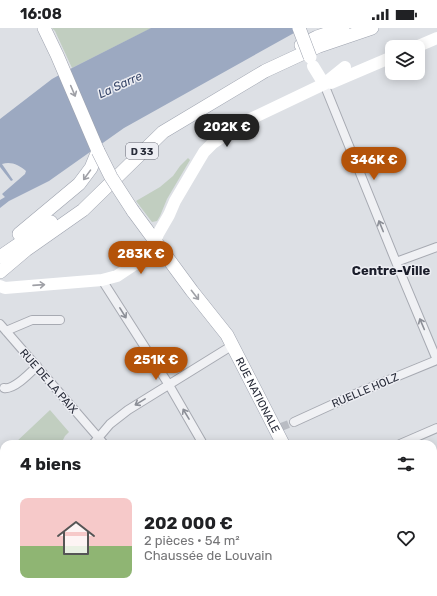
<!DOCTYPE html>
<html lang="fr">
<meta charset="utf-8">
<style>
body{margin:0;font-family:Rubik,sans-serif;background:#f6f6f6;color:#202124;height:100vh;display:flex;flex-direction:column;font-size:15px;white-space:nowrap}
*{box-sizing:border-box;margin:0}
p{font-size:13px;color:#757577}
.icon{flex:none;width:22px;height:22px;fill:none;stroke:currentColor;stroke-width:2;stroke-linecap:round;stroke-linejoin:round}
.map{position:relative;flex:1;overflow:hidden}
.side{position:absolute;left:0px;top:412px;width:437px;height:156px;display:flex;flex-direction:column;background:#fff;border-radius:12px 12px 0 0;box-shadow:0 2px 10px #0003}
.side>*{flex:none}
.buttons{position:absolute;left:385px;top:12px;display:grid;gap:8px}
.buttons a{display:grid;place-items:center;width:40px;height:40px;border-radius:8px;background:#fff;box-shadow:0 2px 10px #0003;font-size:20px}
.price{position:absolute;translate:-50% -34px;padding:0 9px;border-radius:14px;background:#b45309;color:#fff;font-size:13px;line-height:26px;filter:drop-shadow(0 1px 2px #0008)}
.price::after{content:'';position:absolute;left:50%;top:24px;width:12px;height:9px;margin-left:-6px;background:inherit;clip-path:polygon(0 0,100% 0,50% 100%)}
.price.on{background:#222;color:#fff}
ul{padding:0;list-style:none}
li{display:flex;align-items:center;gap:12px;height:100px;padding:0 20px}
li+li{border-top:1px solid #e0e0e0}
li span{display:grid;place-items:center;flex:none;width:112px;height:80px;border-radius:8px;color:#555}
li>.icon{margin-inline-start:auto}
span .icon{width:48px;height:48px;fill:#fffc;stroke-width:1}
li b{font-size:17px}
h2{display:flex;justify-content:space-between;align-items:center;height:48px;padding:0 20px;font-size:17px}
.status{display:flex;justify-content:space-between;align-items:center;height:28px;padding:0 20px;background:#fff;direction:ltr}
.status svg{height:11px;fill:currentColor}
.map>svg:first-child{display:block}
</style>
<div class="status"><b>16:08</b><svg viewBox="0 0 49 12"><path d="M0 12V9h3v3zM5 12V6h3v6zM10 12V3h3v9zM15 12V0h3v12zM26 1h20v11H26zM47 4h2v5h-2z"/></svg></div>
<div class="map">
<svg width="437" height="568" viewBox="0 0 437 568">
<rect width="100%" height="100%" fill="#dde0e5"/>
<!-- green -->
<path fill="#c1cec0" d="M52,0H152L72,40L55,3Z
M188,130L190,132L167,171L160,188L157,193L152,194L136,173L160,159L173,148L180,138Z
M50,382L69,404L65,408L61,416H14Z"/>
<!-- water -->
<path fill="#9ca9c1" d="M151,0H303L124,100L49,153L9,173L0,180V172L5,169L2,166L25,146L26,143C19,137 11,133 2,136L13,152L11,153L0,139V91L52,51L72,40Z"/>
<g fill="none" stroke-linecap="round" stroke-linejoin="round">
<!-- street-tunnel -->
<path stroke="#b9bcc3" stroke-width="8" stroke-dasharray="8 4" stroke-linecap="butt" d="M281,399L294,394"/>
<defs>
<path id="street" d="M324,56L396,234L437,332
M396,234L437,219
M102,252L169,357L203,416
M0,296L104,416
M6,303L32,292H60
M4,360C14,362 30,345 37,338
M294,394L364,362L437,332
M93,416L110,396L128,382L233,317
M400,416L437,400
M57,568V564
M196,568L200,564
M235,568L239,564
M259,568L262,564"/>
<g id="primary">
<path d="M301,17L317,9L343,0"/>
<path id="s1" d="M133,183L192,263L227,307L283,416"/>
<path d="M19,206L79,156L91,140L98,123L57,27L44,0"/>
<path d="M0,229L51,194"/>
<path d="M0,244L26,222L83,182L163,104L265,43L319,18L372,0"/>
<path d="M339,564L341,568"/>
</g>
</defs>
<!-- street casing -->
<use href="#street" stroke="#a7aab2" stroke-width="10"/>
<!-- primary casing -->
<use href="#primary" stroke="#9ea3af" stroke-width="14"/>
<!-- street -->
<use href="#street" stroke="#f0f1f4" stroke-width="8"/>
<!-- secondary -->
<path stroke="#fff" stroke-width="12" d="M416,19L437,10
M313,38L324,56
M331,55L392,29
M0,258L5,260L102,252L117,248L150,226L153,220L158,206L169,187L175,173L198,134L204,124L213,115L242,95L324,56L345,39"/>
<!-- primary -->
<use href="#primary" stroke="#fff" stroke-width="13"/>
<defs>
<path id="rail" d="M433,480H437
M433,521L437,519
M214,568L218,564
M348,568L353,564
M356,568L363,564"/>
</defs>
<!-- rail casing -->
<use href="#rail" stroke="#797e8d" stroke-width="4"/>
<!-- rail -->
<use href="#rail" stroke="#edeef3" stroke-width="2.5" stroke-dasharray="8" stroke-linecap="butt"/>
<defs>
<path id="primary-bridge" d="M299,0L310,29
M98,123L111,149L133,183"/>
</defs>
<!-- primary-bridge casing -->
<use href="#primary-bridge" stroke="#9ea3af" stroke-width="14" stroke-linecap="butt"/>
<!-- primary-bridge -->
<use href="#primary-bridge" stroke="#fff" stroke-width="13"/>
</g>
<!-- one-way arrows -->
<defs><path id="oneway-shaft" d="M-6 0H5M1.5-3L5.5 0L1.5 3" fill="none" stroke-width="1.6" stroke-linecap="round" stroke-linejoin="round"/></defs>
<g stroke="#9fa0a6">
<use href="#oneway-shaft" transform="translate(73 63) rotate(67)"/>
<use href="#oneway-shaft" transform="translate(87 147) rotate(126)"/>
<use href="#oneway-shaft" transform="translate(39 257) rotate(-4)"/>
<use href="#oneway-shaft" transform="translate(195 267) rotate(52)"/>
</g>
<g stroke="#8c8f97">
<use href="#oneway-shaft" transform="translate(381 198) rotate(-112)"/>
<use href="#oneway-shaft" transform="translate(123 285) rotate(58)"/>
<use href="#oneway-shaft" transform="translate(422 296) rotate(-113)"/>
<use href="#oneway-shaft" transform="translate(140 374) rotate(149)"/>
<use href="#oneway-shaft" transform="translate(186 386) rotate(-121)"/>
</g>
<g text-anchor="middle" stroke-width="3" stroke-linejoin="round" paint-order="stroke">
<!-- shield labels -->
<rect fill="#edeef3" stroke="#646772" stroke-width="1" x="126" y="115" width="32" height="16" rx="3"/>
<g font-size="10" font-weight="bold" fill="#292d3a">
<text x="142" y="127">D 33</text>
</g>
<!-- street labels -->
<g font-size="11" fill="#292d3a" stroke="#edeef3">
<text transform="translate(49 353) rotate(49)" y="4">RUE DE LA PAIX</text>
<text transform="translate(365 362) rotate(-23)" y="4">RUELLE HOLZ</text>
<text dy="4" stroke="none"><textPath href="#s1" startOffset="223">RUE NATIONALE</textPath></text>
</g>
<!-- water labels -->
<g font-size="12" font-style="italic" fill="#384769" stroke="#edeef3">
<text transform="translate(120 57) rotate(-25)" y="4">La Sarre</text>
</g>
<!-- quarter labels -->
<g font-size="13" font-weight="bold" fill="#1b1e2b" stroke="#edeef3">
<text x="391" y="247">Centre-Ville</text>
</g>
</g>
</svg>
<div class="buttons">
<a><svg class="icon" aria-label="layers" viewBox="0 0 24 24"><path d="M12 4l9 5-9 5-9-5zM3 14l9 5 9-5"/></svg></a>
</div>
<b class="price on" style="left:227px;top:120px">202K €</b>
<b class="price" style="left:374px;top:153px">346K €</b>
<b class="price" style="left:141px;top:247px">283K €</b>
<b class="price" style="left:156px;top:353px">251K €</b>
<section class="side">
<h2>4 biens<svg class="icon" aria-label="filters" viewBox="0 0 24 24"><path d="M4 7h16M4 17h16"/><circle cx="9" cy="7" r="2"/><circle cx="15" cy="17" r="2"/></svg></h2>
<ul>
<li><span style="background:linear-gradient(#f6c9c9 60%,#8fb573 0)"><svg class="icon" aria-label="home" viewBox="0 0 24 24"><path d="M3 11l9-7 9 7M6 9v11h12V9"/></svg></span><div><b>202 000 €</b><p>2 pièces · 54 m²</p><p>Chaussée de Louvain</p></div><svg class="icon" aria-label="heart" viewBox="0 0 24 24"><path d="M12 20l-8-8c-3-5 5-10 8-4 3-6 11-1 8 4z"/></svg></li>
</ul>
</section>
</div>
